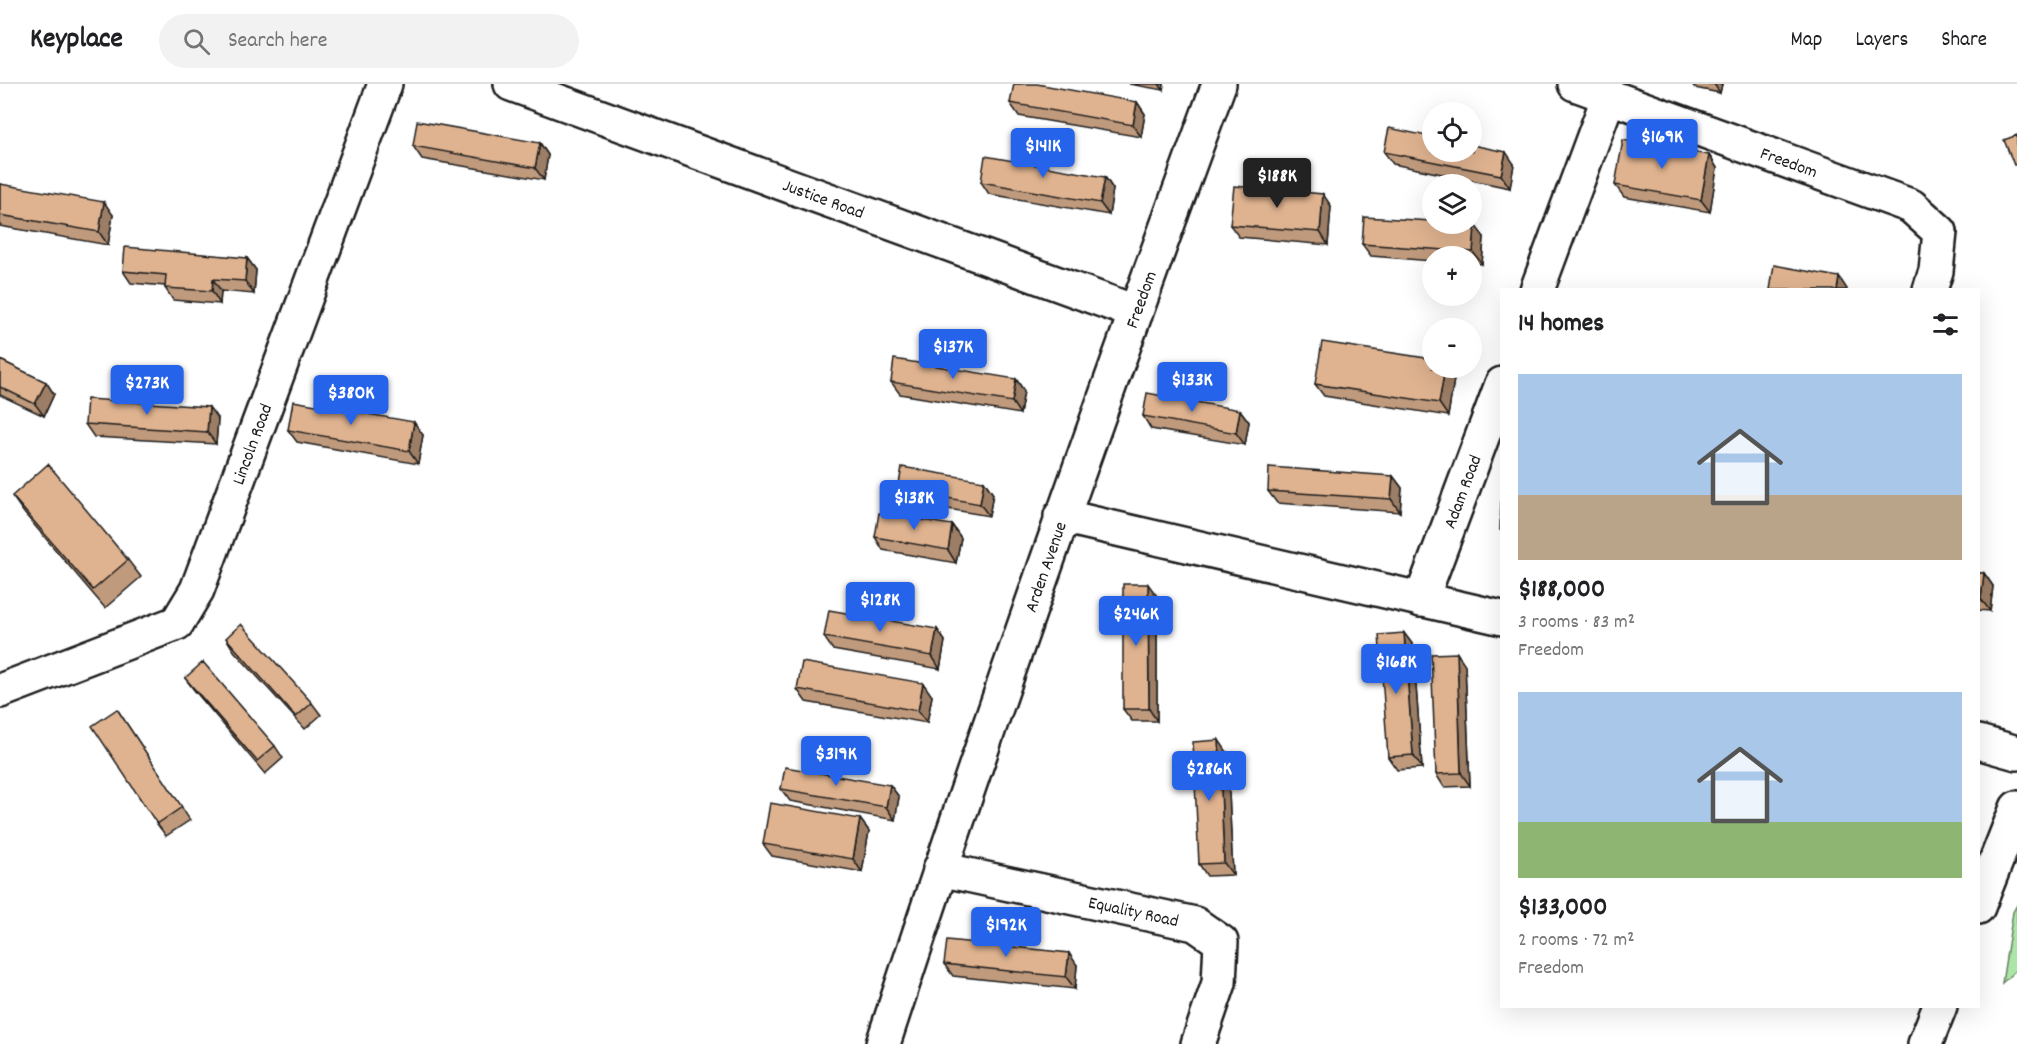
<!DOCTYPE html>
<meta charset="utf-8">
<style>
body{margin:0;font-family:Dekko,sans-serif;background:#f2f2f2;color:#202124;height:100vh;display:flex;flex-direction:column;font-size:22px;white-space:nowrap}
*{box-sizing:border-box;margin:0}
p{font-size:20px;color:#757577}
.icon{flex:none;width:33px;height:33px;fill:none;stroke:currentColor;stroke-width:2;stroke-linecap:round;stroke-linejoin:round}
.map{position:relative;flex:1;overflow:hidden}
.drawer{position:absolute;left:1500px;top:204px;width:480px;height:720px;display:flex;flex-direction:column;background:#fff;border-radius:0px;box-shadow:0 6px 24px #0002}
.drawer>*{flex:none}
.fabs{position:absolute;left:1422px;top:18px;display:grid;gap:12px}
.fabs a{display:grid;place-items:center;width:60px;height:60px;border-radius:50%;background:#fff;box-shadow:0 6px 24px #0002;font-size:30px}
.price{position:absolute;translate:-50% -51px;padding:0 14px;border-radius:6px;background:#2563eb;color:#fff;font-size:20px;line-height:39px;filter:drop-shadow(0 2px 3px #0008)}
.price::after{content:'';position:absolute;left:50%;top:36px;width:18px;height:14px;margin-left:-9px;background:inherit;clip-path:polygon(0 0,100% 0,50% 100%)}
.price.on{background:#222;color:#fff}
ul{padding:0;list-style:none}
li{display:grid;align-content:center;gap:12px;height:318px;padding:0 18px}
li span{display:grid;place-items:center;height:186px;border-radius:0px;color:#555}
li>.icon{margin-inline-start:auto}
span .icon{width:108px;height:108px;fill:#fffc;stroke-width:1}
li b{font-size:26px}
h2{display:flex;justify-content:space-between;align-items:center;height:72px;padding:0 18px;font-size:26px}
header{display:flex;align-items:center;gap:36px;box-sizing:border-box;height:84px;padding:0 30px;background:#fff;border-bottom:2px solid #e0e0e0}
header strong{font-size:28px}
nav{display:flex;gap:33px;margin-inline-start:auto;font-size:21px}
.search{width:420px;height:54px;background:#f2f2f2;display:flex;align-items:center;gap:15px;box-sizing:border-box;padding:0 21px;border-radius:33px;color:#757577;font-size:22px}
.map>svg:first-child{display:block}
</style>
<header>
<strong>Keyplace</strong>
<div class="search"><svg class="icon" aria-label="search" viewBox="0 0 24 24"><circle cx="10" cy="10" r="6"/><path d="M15 15l6 6"/></svg>Search here</div>
<nav><a>Map</a><a>Layers</a><a>Share</a></nav>
</header>
<div class="map">
<svg width="2017" height="960" viewBox="0 0 2017 960">
<rect width="100%" height="100%" fill="#fff"/>
<filter id="ink" filterUnits="userSpaceOnUse"><feTurbulence type="fractalNoise" baseFrequency=".0167" numOctaves="2"/><feDisplacementMap in="SourceGraphic" scale="12" xChannelSelector="R" yChannelSelector="G"/><feConvolveMatrix kernelMatrix="1 2 1 2 8 2 1 2 1" color-interpolation-filters="sRGB"/></filter>
<g filter="url(#ink)">
<!-- green -->
<path fill="#ade4a7" stroke="#648062" stroke-width="1.5" d="M2017,821V885L2002,899L2013,828Z"/>
<g fill="none" stroke-linecap="round" stroke-linejoin="round">
<defs>
<g id="street">
<path id="s1" d="M511,0L1135,228"/>
<path id="s2" d="M1575,0L1911,122L1940,148L1936,187L1930,206"/>
<path d="M1537,206L1609,12"/>
<path d="M1061,432L1502,534"/>
<path id="s3" d="M1421,516L1502,300"/>
<path id="s4" d="M0,607L177,539L197,506L385,0"/>
<path d="M1978,658L2017,669"/>
<path id="s5" d="M940,785L1195,840L1221,858L1219,899L1198,960"/>
<path id="s6" d="M883,960C988,637 1102,318 1219,0"/>
</g>
<path id="secondary" d="M1978,823L2017,724
M1925,960L1940,922"/>
</defs>
<!-- street casing -->
<use href="#street" stroke="#1c1c1c" stroke-width="38"/>
<!-- secondary casing -->
<use href="#secondary" stroke="#1c1c1c" stroke-width="38"/>
<!-- street -->
<use href="#street" stroke="#fff" stroke-width="33"/>
<!-- secondary -->
<use href="#secondary" stroke="#fff" stroke-width="33"/>
</g>
<!-- wall -->
<path fill="#c09a7c" stroke="#1c1c1c" stroke-width="1.5" d="M1129,0H1164L1163,6Z
M1692,0H1722L1720,9L1695,4Z
M1137,18L1145,30L1141,53L1019,32L1010,19Z
M540,59L548,71L544,96L422,75L413,62Z
M1384,68L1514,80L1510,104L1393,80Z
M1709,71L1717,84L1710,128L1624,113L1615,101Z
M1105,93L1113,105L1109,131L989,110L981,98Z
M0,100L113,131L108,161L0,142Z
M1331,122L1328,161L1239,153L1230,141Z
M1484,153L1482,180L1472,179V172H1432V177L1371,172L1362,160Z
M247,174L256,186L254,210L221,207L220,220L173,216L165,204V202L131,199L123,187Z
M0,276L46,298L54,310L44,332L0,311Z
M1432,284H1451L1455,289L1448,332L1324,312L1315,300Z
M1016,295L1024,307L1020,330L900,310L891,298Z
M1240,326L1249,338L1245,361L1151,345L1143,332Z
M218,335L216,360L94,353L85,340Z
M288,346L423,351L418,380L297,358Z
M1393,392L1402,404L1400,428L1277,419L1268,407Z
M984,397L993,410L989,432L907,418L898,405Z
M12,412L128,476L141,493L105,524L24,429Z
M952,441L961,454L956,479L883,466L875,453Z
M1978,489H1984L1993,502L1990,527L1978,526Z
M1157,512V637H1132L1123,625Z
M937,545L945,557L940,585L833,566L824,553Z
M1404,549L1413,561L1422,684L1397,686L1388,673Z
M226,554L312,619L321,631L305,645L234,567Z
M1457,569L1465,581L1470,702L1444,703L1436,690Z
M185,594L275,662L283,674L265,690L194,606Z
M797,605L932,612L927,639L806,618Z
M117,625L190,736L166,752L157,740Z
M1227,668L1233,791L1207,792L1199,780Z
M890,701L899,713L895,736L790,717L781,705Z
M860,735L869,747L862,788L772,772L763,760Z
M944,880L1077,881L1075,905L953,892Z"/>
<!-- shaded-wall -->
<path fill="#9c7d65" stroke="#1c1c1c" stroke-width="1.5" d="M1159,0H1164L1163,6Z
M1714,0H1722L1720,9Z
M1137,18L1145,30L1141,53L1133,41Z
M540,59L548,71L544,96L535,84Z
M1506,68L1514,80L1510,104L1501,91Z
M1709,71L1717,84L1710,128L1701,116Z
M1105,93L1113,105L1109,131L1100,119Z
M1323,110L1331,122L1328,161L1320,148Z
M104,118L113,131L108,161L99,148Z
M1475,141L1484,153L1482,180L1473,168Z
M247,174L256,186L254,210L245,197Z
M1839,193L1847,205V206H1837Z
M213,195L221,207L220,220L212,207Z
M1445,284H1451L1455,289L1448,332L1439,319Z
M1016,295L1024,307L1020,330L1012,318Z
M46,298L54,310L44,332L35,320Z
M209,323L218,335L216,360L207,348Z
M1240,326L1249,338L1245,361L1236,349Z
M414,338L423,351L418,380L409,367Z
M1393,392L1402,404L1400,428L1391,415Z
M984,397L993,410L989,432L980,420Z
M952,441L961,454L956,479L948,466Z
M1984,489L1993,502L1990,527L1981,515Z
M1148,500L1157,512V637L1149,625Z
M937,545L945,557L940,585L932,572Z
M1404,549L1413,561L1422,684L1413,671Z
M1457,569L1465,581L1470,702L1461,689Z
M923,599L932,612L927,639L918,627Z
M1219,656L1227,668L1233,791L1224,779Z
M890,701L899,713L895,736L886,723Z
M860,735L869,747L862,788L853,775Z
M1069,869L1077,881L1075,905L1066,893Z"/>
<!-- building -->
<path fill="#dfb390" stroke="#1c1c1c" stroke-width="1.5" d="M1014,0H1037L1137,18L1133,41L1010,19Z
M417,37L540,59L535,84L413,62Z
M1389,44L1432,53V68H1472V61L1506,68L1501,91L1384,68Z
M2017,51V80L2014,81L2004,56Z
M1623,56L1709,71L1701,116L1615,101Z
M985,72L1105,93L1100,119L981,98Z
M0,100L104,118L99,148L0,131Z
M1234,102L1323,110L1320,148L1230,141Z
M1364,133L1432,137V140L1475,141L1473,168L1362,160Z
M125,163L247,174L245,197L213,195L212,207L165,204L166,191L123,187Z
M1774,181L1839,193L1837,206H1770Z
M1322,258L1432,275V284H1445L1439,319L1315,300Z
M894,275L1016,295L1012,318L891,298Z
M0,276L46,298L35,320L0,303Z
M1147,309L1240,326L1236,349L1143,332Z
M87,315L209,323L207,348L85,340Z
M293,317L414,338L409,367L288,346Z
M48,380L128,476L93,506L12,412Z
M902,383L984,397L980,420L898,405Z
M1269,383L1393,392L1391,415L1268,407Z
M1501,418H1502V446H1500Z
M879,429L952,441L948,466L875,453Z
M1978,489H1984L1981,515H1978Z
M1123,500H1148L1149,625H1123Z
M829,526L937,545L932,572L824,553Z
M241,540L312,619L296,633L226,554Z
M1404,549L1413,671L1388,673L1379,551Z
M1457,569L1461,689L1436,690L1431,570Z
M203,578L275,662L257,677L185,594Z
M802,578L923,599L918,627L797,605Z
M117,625L182,723L157,740L92,642Z
M1219,656L1224,779L1199,780L1193,658Z
M785,683L890,701L886,723L781,705Z
M770,719L860,735L853,775L763,760Z
M947,856L1069,869L1066,893L944,880Z"/>
</g>
<g text-anchor="middle" stroke-width="5" stroke-linejoin="round" paint-order="stroke">
<!-- street labels -->
<g font-size="18" fill="#1c1c1c" stroke="#fff">
<text dy="6" stroke="none"><textPath href="#s2" startOffset="228">Freedom</textPath></text>
<text dy="6" stroke="none"><textPath href="#s1" startOffset="333">Justice Road</textPath></text>
<text dy="6" stroke="none"><textPath href="#s6" startOffset="788">Freedom</textPath></text>
<text dy="6" stroke="none"><textPath href="#s4" startOffset="384">Lincoln Road</textPath></text>
<text dy="6" stroke="none"><textPath href="#s3" startOffset="116">Adam Road</textPath></text>
<text dy="6" stroke="none"><textPath href="#s6" startOffset="504">Arden Avenue</textPath></text>
<text dy="6" stroke="none"><textPath href="#s5" startOffset="198">Equality Road</textPath></text>
</g>
</g>
</svg>
<div class="fabs">
<a><svg class="icon" aria-label="locate" viewBox="0 0 24 24"><circle cx="12" cy="12" r="6"/><path d="M12 2v4M12 18v4M2 12h4M18 12h4"/></svg></a>
<a><svg class="icon" aria-label="layers" viewBox="0 0 24 24"><path d="M12 4l9 5-9 5-9-5zM3 14l9 5 9-5"/></svg></a>
<a>+</a>
<a>−</a>
</div>
<b class="price" style="left:1662px;top:86px">$169K</b>
<b class="price" style="left:1043px;top:95px">$141K</b>
<b class="price on" style="left:1277px;top:125px">$188K</b>
<b class="price" style="left:953px;top:296px">$137K</b>
<b class="price" style="left:1192px;top:329px">$133K</b>
<b class="price" style="left:147px;top:332px">$273K</b>
<b class="price" style="left:351px;top:342px">$380K</b>
<b class="price" style="left:914px;top:447px">$138K</b>
<b class="price" style="left:880px;top:549px">$128K</b>
<b class="price" style="left:1136px;top:563px">$246K</b>
<b class="price" style="left:1396px;top:611px">$168K</b>
<b class="price" style="left:836px;top:703px">$319K</b>
<b class="price" style="left:1209px;top:718px">$286K</b>
<b class="price" style="left:1006px;top:874px">$192K</b>
<section class="drawer">
<h2>14 homes<svg class="icon" aria-label="filters" viewBox="0 0 24 24"><path d="M4 7h16M4 17h16"/><circle cx="9" cy="7" r="2"/><circle cx="15" cy="17" r="2"/></svg></h2>
<ul>
<li><span style="background:linear-gradient(#a9c7e8 65%,#b9a48a 0)"><svg class="icon" aria-label="home" viewBox="0 0 24 24"><path d="M3 11l9-7 9 7M6 9v11h12V9"/></svg></span><div><b>$188,000</b><p>3 rooms · 83 m²</p><p>Freedom</p></div></li>
<li><span style="background:linear-gradient(#a9c7e8 70%,#8fb573 0)"><svg class="icon" aria-label="home" viewBox="0 0 24 24"><path d="M3 11l9-7 9 7M6 9v11h12V9"/></svg></span><div><b>$133,000</b><p>2 rooms · 72 m²</p><p>Freedom</p></div></li>
</ul>
</section>
</div>
